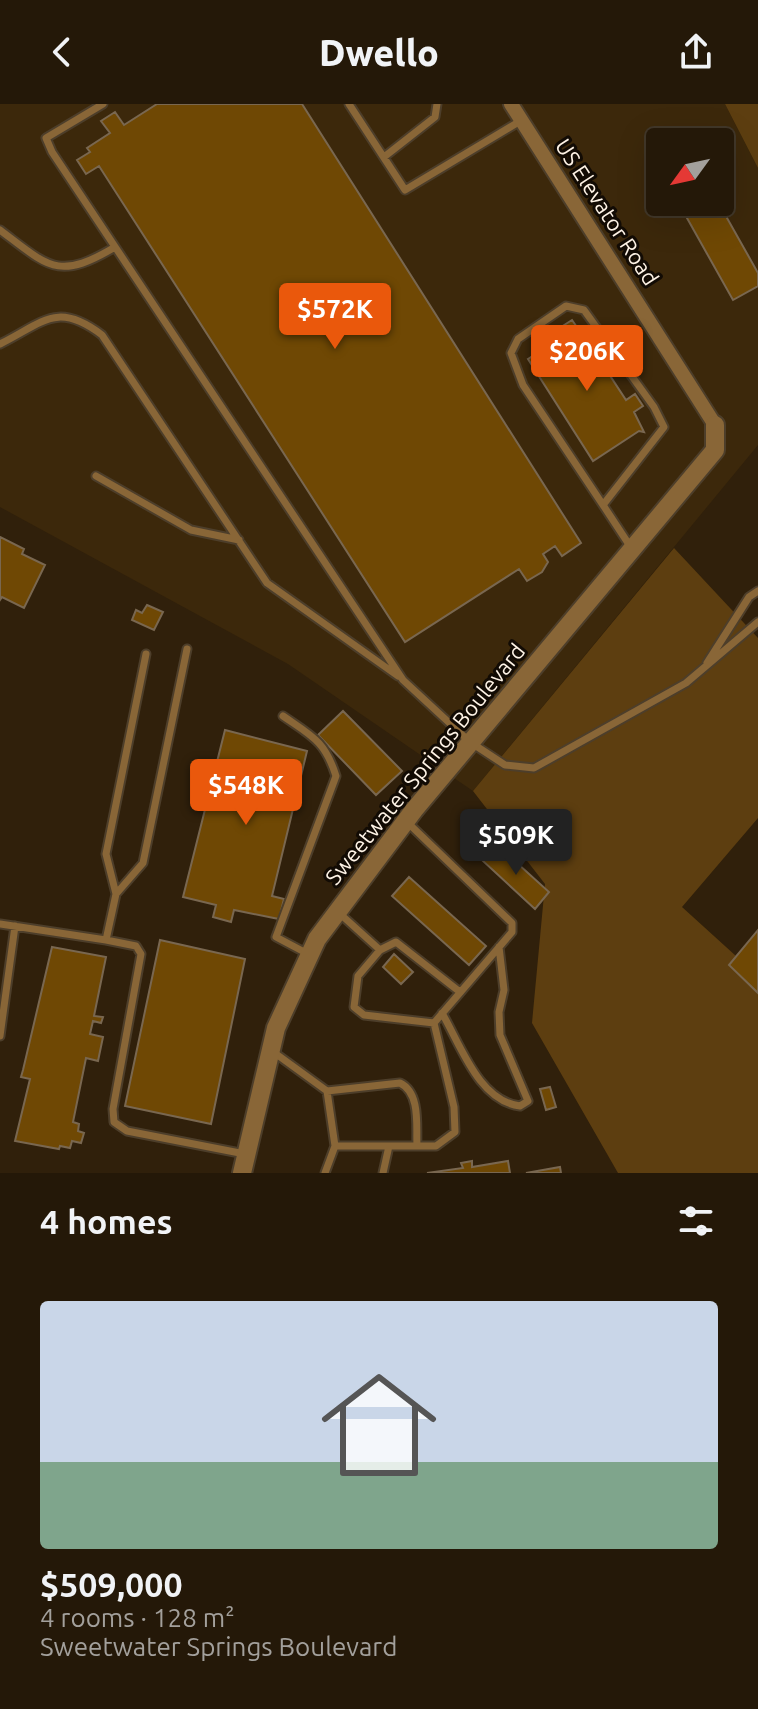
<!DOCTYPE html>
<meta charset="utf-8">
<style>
body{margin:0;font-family:Ubuntu,sans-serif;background:#302516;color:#f1f3f6;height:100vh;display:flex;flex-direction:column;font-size:30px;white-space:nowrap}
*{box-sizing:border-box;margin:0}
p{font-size:26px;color:#a3a09c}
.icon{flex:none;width:44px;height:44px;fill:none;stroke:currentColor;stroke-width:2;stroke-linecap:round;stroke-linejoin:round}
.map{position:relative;height:1069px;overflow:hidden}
.side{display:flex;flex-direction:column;background:#241808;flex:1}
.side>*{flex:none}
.needle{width:52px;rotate:237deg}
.controls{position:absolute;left:646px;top:24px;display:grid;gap:16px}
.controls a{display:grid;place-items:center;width:88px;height:88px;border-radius:8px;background:#241808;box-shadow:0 8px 32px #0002,0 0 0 2px #413729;font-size:40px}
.price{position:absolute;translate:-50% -68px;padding:0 18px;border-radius:8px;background:#ea580c;color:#fff;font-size:26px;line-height:52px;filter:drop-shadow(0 2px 4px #0008)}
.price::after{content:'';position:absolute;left:50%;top:48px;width:24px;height:18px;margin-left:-12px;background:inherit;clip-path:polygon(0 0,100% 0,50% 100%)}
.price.on{background:#222;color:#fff}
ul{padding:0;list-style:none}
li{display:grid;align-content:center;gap:16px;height:424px;padding:0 40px}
li span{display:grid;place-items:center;height:248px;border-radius:8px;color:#555}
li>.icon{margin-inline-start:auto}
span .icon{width:144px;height:144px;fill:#fffc;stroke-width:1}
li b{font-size:34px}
h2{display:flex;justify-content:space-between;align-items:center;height:96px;padding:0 40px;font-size:34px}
header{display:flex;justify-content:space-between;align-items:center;height:104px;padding:0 40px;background:#241808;font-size:36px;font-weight:800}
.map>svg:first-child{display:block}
</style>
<header><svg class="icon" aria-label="back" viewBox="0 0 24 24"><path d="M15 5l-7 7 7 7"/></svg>Dwello<svg class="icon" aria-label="share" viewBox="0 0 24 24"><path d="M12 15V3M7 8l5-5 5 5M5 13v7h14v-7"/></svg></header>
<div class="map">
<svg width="758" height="1069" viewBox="0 0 758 1069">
<rect width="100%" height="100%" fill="#30200b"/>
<!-- built -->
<path fill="#3c280b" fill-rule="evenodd" d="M0,0H725L758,64V341L473,687L288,560L0,403ZM660,38H720V98H660Z"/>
<!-- green -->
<path fill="#5d3e10" d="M725,0H758V64Z
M674,444L758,534V714L682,803L758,872V1069H618L532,919L545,780L473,687Z"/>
<!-- building -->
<path fill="#6f4804" stroke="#796750" stroke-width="2" d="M157,0H302L581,439L562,452L555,442L543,450L548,458L542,468L527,477L519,465L405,538L99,62L86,70L77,56L90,48L87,44L110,29L101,17L115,8L124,21Z
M678,98H718L758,169V182L733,196Z
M572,216L602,259L608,255L614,263L607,267L626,296L635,290L643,302L634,308L644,328L639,327L593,357L528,255L563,232L558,225Z
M0,433L24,445L22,450L45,461L24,504L2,493L0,496Z
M147,501L163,508L154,526L132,516L136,506L142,509Z
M343,607L402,667L376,691L318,631Z
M225,626L307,647L272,792L284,795L279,815L234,806L231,818L213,813L216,801L183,793Z
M497,741L549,788L535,805L483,757Z
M409,773L486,842L469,861L392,792Z
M758,826V889L729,861Z
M160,836L245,855L211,1020L125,1002Z
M52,843L106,853L94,912L103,913L101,919L93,917L90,930L103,933L98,957L86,954L73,1018L79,1020L78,1027L84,1029L81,1039L72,1037L70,1044L60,1042L59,1045L15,1037L30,975L21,973L23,966Z
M394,850L413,868L401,880L383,863Z
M550,983L556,1003L546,1006L540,985Z
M472,1057V1063L508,1057L510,1069H427L463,1064L461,1059Z
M560,1063L561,1069H526Z"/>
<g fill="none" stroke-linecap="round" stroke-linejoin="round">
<defs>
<path id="service" d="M103,0L46,34L52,48L403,576L470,638L505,661L534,664L686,579L758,518
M349,0L405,86L522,16
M384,53L435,13L437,0
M0,126C49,163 58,177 115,143
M0,240C44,218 57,197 102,231L267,479L398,572
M96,372L191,426L239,436
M603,401L523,281L511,249L518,235L566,202L584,206L654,303L664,323L603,401L630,442
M146,550L106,750L116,790L143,759L187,545
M707,559L749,493L758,487
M283,612C312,632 325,637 336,672L276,833L310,851
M116,790L106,836L136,842L141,850L113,1005L114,1018L127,1027L245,1050
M338,808L380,846L358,872L354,903L364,911L434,919
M0,820L106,836
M380,846L396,838L460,888
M442,909C461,942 479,997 520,1002L528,997L500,931L499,908L504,886L499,843
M0,932L15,822
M272,947L327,987L335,1042H436L455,1028L454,1003L434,919L512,828V819L407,718
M327,987L400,979C421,989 416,1023 417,1042
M325,1069L335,1042
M383,1069L389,1042"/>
<path id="minor" d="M511,0L715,321"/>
<path id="tertiary" d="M242,1069L276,924L317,835L414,706L715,346V321"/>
</defs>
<!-- service casing -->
<use href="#service" stroke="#4d3e2a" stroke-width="11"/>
<!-- minor casing -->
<use href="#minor" stroke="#4d3e2a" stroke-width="18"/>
<!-- tertiary casing -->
<use href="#tertiary" stroke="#4d3e2a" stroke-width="22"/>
<!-- service -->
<use href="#service" stroke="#896637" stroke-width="7"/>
<!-- minor -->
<use href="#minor" stroke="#896637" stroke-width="14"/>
<!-- tertiary -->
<use href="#tertiary" stroke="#896637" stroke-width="18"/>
</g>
<g text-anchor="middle" stroke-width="6" stroke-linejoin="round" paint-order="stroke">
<!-- street labels -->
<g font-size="22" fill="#fef3e6" stroke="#120b04">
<text transform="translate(607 108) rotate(57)" y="8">US Elevator Road</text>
<text transform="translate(425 660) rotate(-51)" y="8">Sweetwater Springs Boulevard</text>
</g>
</g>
</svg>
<div class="controls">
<a><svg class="needle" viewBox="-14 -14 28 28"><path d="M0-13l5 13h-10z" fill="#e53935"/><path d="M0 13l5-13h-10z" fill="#a3a09c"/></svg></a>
</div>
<b class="price" style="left:335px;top:247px">$572K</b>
<b class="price" style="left:587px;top:289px">$206K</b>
<b class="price" style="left:246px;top:723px">$548K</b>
<b class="price on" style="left:516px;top:773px">$509K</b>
</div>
<section class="side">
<h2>4 homes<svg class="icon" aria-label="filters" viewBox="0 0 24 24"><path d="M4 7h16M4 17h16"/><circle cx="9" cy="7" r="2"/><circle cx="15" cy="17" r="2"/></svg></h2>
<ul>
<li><span style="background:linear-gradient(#c9d6e8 65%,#7fa58c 0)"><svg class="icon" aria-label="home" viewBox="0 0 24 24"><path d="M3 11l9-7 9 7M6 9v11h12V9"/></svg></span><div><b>$509,000</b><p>4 rooms · 128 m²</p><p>Sweetwater Springs Boulevard</p></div></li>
</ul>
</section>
